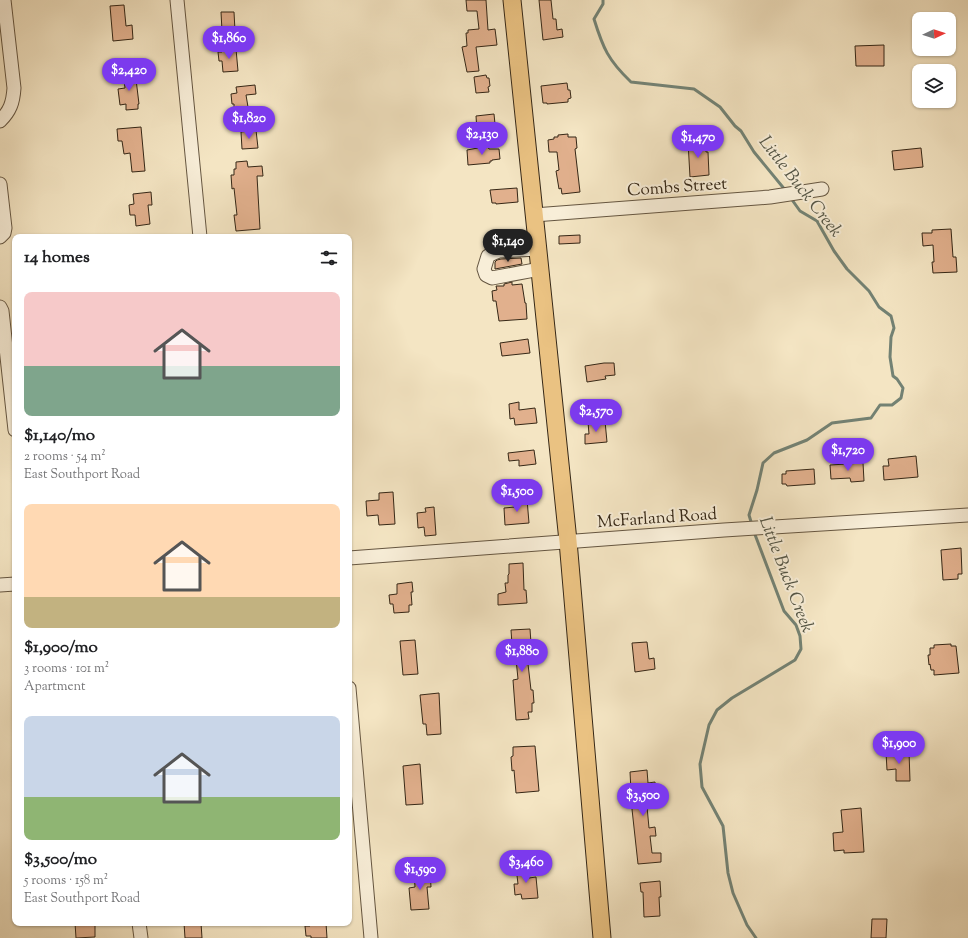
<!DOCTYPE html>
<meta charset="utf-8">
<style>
body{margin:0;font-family:"Sorts Mill Goudy",serif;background:#f2f2f2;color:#202124;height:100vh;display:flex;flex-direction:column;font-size:15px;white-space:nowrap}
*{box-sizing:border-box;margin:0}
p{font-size:13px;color:#757577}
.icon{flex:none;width:22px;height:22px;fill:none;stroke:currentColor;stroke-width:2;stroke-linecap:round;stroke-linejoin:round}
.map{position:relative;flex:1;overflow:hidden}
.panel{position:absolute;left:12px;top:234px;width:340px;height:692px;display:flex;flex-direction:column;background:#fff;border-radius:8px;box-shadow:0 1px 3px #0004}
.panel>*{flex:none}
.needle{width:26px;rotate:86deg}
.controls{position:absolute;left:912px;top:12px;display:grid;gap:8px}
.controls a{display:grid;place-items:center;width:44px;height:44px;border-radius:8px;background:#fff;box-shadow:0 1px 3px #0004;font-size:20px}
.price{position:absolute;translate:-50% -34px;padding:0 9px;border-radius:14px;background:#7c3aed;color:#fff;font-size:13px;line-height:26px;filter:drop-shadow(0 1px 2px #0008)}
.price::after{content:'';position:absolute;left:50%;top:24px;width:12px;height:9px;margin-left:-6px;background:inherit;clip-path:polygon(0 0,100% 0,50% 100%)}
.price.on{background:#222;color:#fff}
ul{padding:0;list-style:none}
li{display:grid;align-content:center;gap:8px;height:212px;padding:0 12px}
li span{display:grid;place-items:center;height:124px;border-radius:8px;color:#555}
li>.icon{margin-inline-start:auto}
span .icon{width:72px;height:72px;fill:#fffc;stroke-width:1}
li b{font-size:17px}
h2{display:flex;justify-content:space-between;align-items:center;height:48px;padding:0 12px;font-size:17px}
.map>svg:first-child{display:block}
</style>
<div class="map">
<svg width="968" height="938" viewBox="0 0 968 938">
<rect width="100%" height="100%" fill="#f4e5c3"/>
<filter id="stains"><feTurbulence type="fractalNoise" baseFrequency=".005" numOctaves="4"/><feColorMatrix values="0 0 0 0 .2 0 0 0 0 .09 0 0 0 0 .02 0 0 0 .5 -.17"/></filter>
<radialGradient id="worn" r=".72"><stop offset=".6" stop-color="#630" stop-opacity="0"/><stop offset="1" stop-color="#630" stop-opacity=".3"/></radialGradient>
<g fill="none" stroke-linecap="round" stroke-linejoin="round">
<!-- stream -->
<path stroke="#738274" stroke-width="3" d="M603,0V4L594,19C603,48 608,60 631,82L694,89L720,107L735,126L741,131L754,152L786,191
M752,525L749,515L757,490L763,463L774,453L807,440L832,423L871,418L880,405H892L901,398L903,388L897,379L893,376L890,357L891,337L894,328L891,316L879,307L869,291L847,269L834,251L817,221L800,211L790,197
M754,532L784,611L796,625L800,636L801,649L795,660L732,698L717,710L709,725L700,764L702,787L723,826L728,873L733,893L747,925L756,938"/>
</g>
<!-- building -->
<path fill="#e1b08d" stroke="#352716" d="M466,0H486L488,30L495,29L497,45L476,47L479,71L467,72L462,47L467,46L466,33H468V30L479,29L477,11H467Z
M539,0H551L553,19H556L557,30L562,29L563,37L543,40Z
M124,5L126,26L132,25L133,39L113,41L110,6Z
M221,12H234L235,31H222Z
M884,45V66H856L855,46Z
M236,49L238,71L223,72L222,61H219L218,52H222V50Z
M135,71L139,104H138V109L126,110V104L120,105L118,89L125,88L123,72Z
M486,75L487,78H489L490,86L488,87L489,92L476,93L474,77Z
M567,83L568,90H570L571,98L568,99V102L547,104V103H543L541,86Z
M255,85L256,94L246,95L248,107L234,109V104H232L231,94L237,93L236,87Z
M494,114L495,124H490L491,130L477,131L476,116Z
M141,127L145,171L132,172L130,153L124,154L122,141H118L117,129Z
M256,130L258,148L242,149L241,132Z
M568,134V137H576L577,148L575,149L580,192L562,194L561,188L559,189L556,171L559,170L557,152H549L548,140L554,139V137H558V135Z
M705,140L706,152H708L709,175L690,177L688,142Z
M483,147H488L489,149H499L500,159L492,160V161H490V163L468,165L467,150Z
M921,148L923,167L894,170L892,151Z
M247,161L248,167L262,166L263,176H257L260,229L236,231L234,215H237L234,188L232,189L231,175H234V169H236V162Z
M517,188L518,202L496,204V203H492L490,190Z
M151,192L152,205H148L150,224L136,226L135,215H130L129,205L134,204L133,194Z
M951,229L953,257H956L957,272L933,273L932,262H934L933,245L923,246L922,233H932V230Z
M515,231L517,242L496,244L495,232Z
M580,235V243L559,244V236Z
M521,258L522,264L495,269V262L497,260L501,259Z
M512,282V285L522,284L525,303H526L527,319L499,321L496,301H493L492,291L497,290L496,286H504V284Z
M528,339L530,353L502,356L500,343Z
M604,363H614L615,375L605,376L606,379L587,382L585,366Z
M519,402V410L535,408L537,423L515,425L514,418L510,419L509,404Z
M605,421L607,442L585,444V434H589L588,422Z
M534,450L536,464L519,466V460L509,461L508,453Z
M916,456L918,477L884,480L883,466H889L888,459Z
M863,463L864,481L851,482L850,478L831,479L830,465Z
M814,469L815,484L787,486L786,484H782V474H786V471Z
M393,492L395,524L379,525L378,515L367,516L366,501L379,500V493Z
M527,499L529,523L505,525L504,508L515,507L514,500Z
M434,507L436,535L425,536L424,527L418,528L417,513L426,512L425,508Z
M961,548L962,574H958V579L943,580L941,550Z
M523,563L524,590H526L527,603L498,605V594L506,592L505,583H508V575L509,574V564Z
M412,582L413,592H411L412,605H409V612L394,613L393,604H390L389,595L397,594V584Z
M530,629L532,658H529L528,664L531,690H533L534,703H532V712H528L529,719L516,720L513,680L518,679L516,659H513L511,630Z
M415,640L418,674L403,675L400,641Z
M647,642L649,659L654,658L655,669L635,672L632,643Z
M951,644V646H956L959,673L934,675V670H931L930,664L929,665L928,655H930V648H934V645Z
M439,693L441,734L427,735L426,724H423L420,695Z
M535,746L539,791L516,793L514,770L512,771L511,757L513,756V747Z
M909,751L910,781H896V769L887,770L886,752Z
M420,764L423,804L406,805L403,766Z
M647,770L648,783L655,782L656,794H648V796H646L649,828L655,827L656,836H650L652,853H661V862L638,864L630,791H631L630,772Z
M861,808L864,852L844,853V850L834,851L833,833L843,832L841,810Z
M528,866L529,878L536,877L538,898L522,899L521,894L515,895L514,884H518L516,867Z
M430,871L431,887H427L429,909L411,910L409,888L415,887L414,872Z
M660,881L661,897H659L660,916L644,917L643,892H641L640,883Z
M872,919H887L886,938H871Z
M75,923L95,924V937L76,938Z
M184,923H201L202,938H185Z
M309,923H326L327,938H311V936H306L305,926H310Z"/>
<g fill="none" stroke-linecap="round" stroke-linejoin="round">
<defs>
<path id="minor" d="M177,0L200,237
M0,121C10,111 13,103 14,88L4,0
M0,184L5,228L4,233L0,237
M534,215L770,197L822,189
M538,249L499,251L494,253L488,256L484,269L486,275L492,278L540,269
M0,307L2,311L15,430
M349,558L724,530L968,515
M0,585L15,584
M349,688L371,938
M139,923L141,938"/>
<path id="major" d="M512,0L568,541L602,938"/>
</defs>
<!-- minor casing -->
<use href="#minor" stroke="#655641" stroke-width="15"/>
<!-- major casing -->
<use href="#major" stroke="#352716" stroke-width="19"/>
<!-- minor -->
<use href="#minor" stroke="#f8eed8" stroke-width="13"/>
<!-- major -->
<use href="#major" stroke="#eac282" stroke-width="17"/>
</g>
<g text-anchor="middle" stroke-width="4" stroke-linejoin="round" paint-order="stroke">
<!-- street labels -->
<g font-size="17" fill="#352716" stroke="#f8eed8">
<text transform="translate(677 186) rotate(-4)" y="6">Combs Street</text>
<text transform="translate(657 517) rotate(-4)" y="6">McFarland Road</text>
</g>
<!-- water labels -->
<g font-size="18" font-style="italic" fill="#545545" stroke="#f8eed8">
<text transform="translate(801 186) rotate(52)" y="6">Little Buck Creek</text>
<text transform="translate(787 574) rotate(69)" y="6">Little Buck Creek</text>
</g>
</g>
<rect width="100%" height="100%" filter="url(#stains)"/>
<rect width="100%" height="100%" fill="url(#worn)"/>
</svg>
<div class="controls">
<a><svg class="needle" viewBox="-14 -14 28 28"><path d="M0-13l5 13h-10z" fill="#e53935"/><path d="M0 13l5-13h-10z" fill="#757577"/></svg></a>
<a><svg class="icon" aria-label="layers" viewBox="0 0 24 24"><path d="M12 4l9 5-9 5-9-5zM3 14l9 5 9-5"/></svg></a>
</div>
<b class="price" style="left:229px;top:60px">$1,860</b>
<b class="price" style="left:129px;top:92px">$2,420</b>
<b class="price" style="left:249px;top:140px">$1,820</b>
<b class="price" style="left:482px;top:156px">$2,130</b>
<b class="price" style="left:698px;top:159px">$1,470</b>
<b class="price on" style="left:508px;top:263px">$1,140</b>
<b class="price" style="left:596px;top:433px">$2,570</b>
<b class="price" style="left:848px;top:472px">$1,720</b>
<b class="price" style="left:517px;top:513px">$1,500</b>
<b class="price" style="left:522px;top:673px">$1,880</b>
<b class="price" style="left:899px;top:765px">$1,900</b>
<b class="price" style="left:643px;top:817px">$3,500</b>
<b class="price" style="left:526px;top:884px">$3,460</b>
<b class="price" style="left:420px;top:891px">$1,590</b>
<section class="panel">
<h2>14 homes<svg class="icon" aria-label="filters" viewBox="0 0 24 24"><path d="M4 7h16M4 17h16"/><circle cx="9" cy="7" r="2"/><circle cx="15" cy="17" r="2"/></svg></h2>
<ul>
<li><span style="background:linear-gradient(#f6c9c9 60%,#7fa58c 0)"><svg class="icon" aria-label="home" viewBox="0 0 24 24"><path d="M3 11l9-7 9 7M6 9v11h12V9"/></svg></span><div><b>$1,140/mo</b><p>2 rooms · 54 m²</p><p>East Southport Road</p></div></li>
<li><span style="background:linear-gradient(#ffd9b3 75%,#c2b280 0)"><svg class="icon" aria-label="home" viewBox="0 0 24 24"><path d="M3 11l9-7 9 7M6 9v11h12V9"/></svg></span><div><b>$1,900/mo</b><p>3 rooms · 101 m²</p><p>Apartment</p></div></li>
<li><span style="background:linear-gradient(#c9d6e8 65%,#8fb573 0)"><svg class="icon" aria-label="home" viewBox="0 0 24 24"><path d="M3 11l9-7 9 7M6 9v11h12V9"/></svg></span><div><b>$3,500/mo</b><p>5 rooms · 158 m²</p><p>East Southport Road</p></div></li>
</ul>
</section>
</div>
